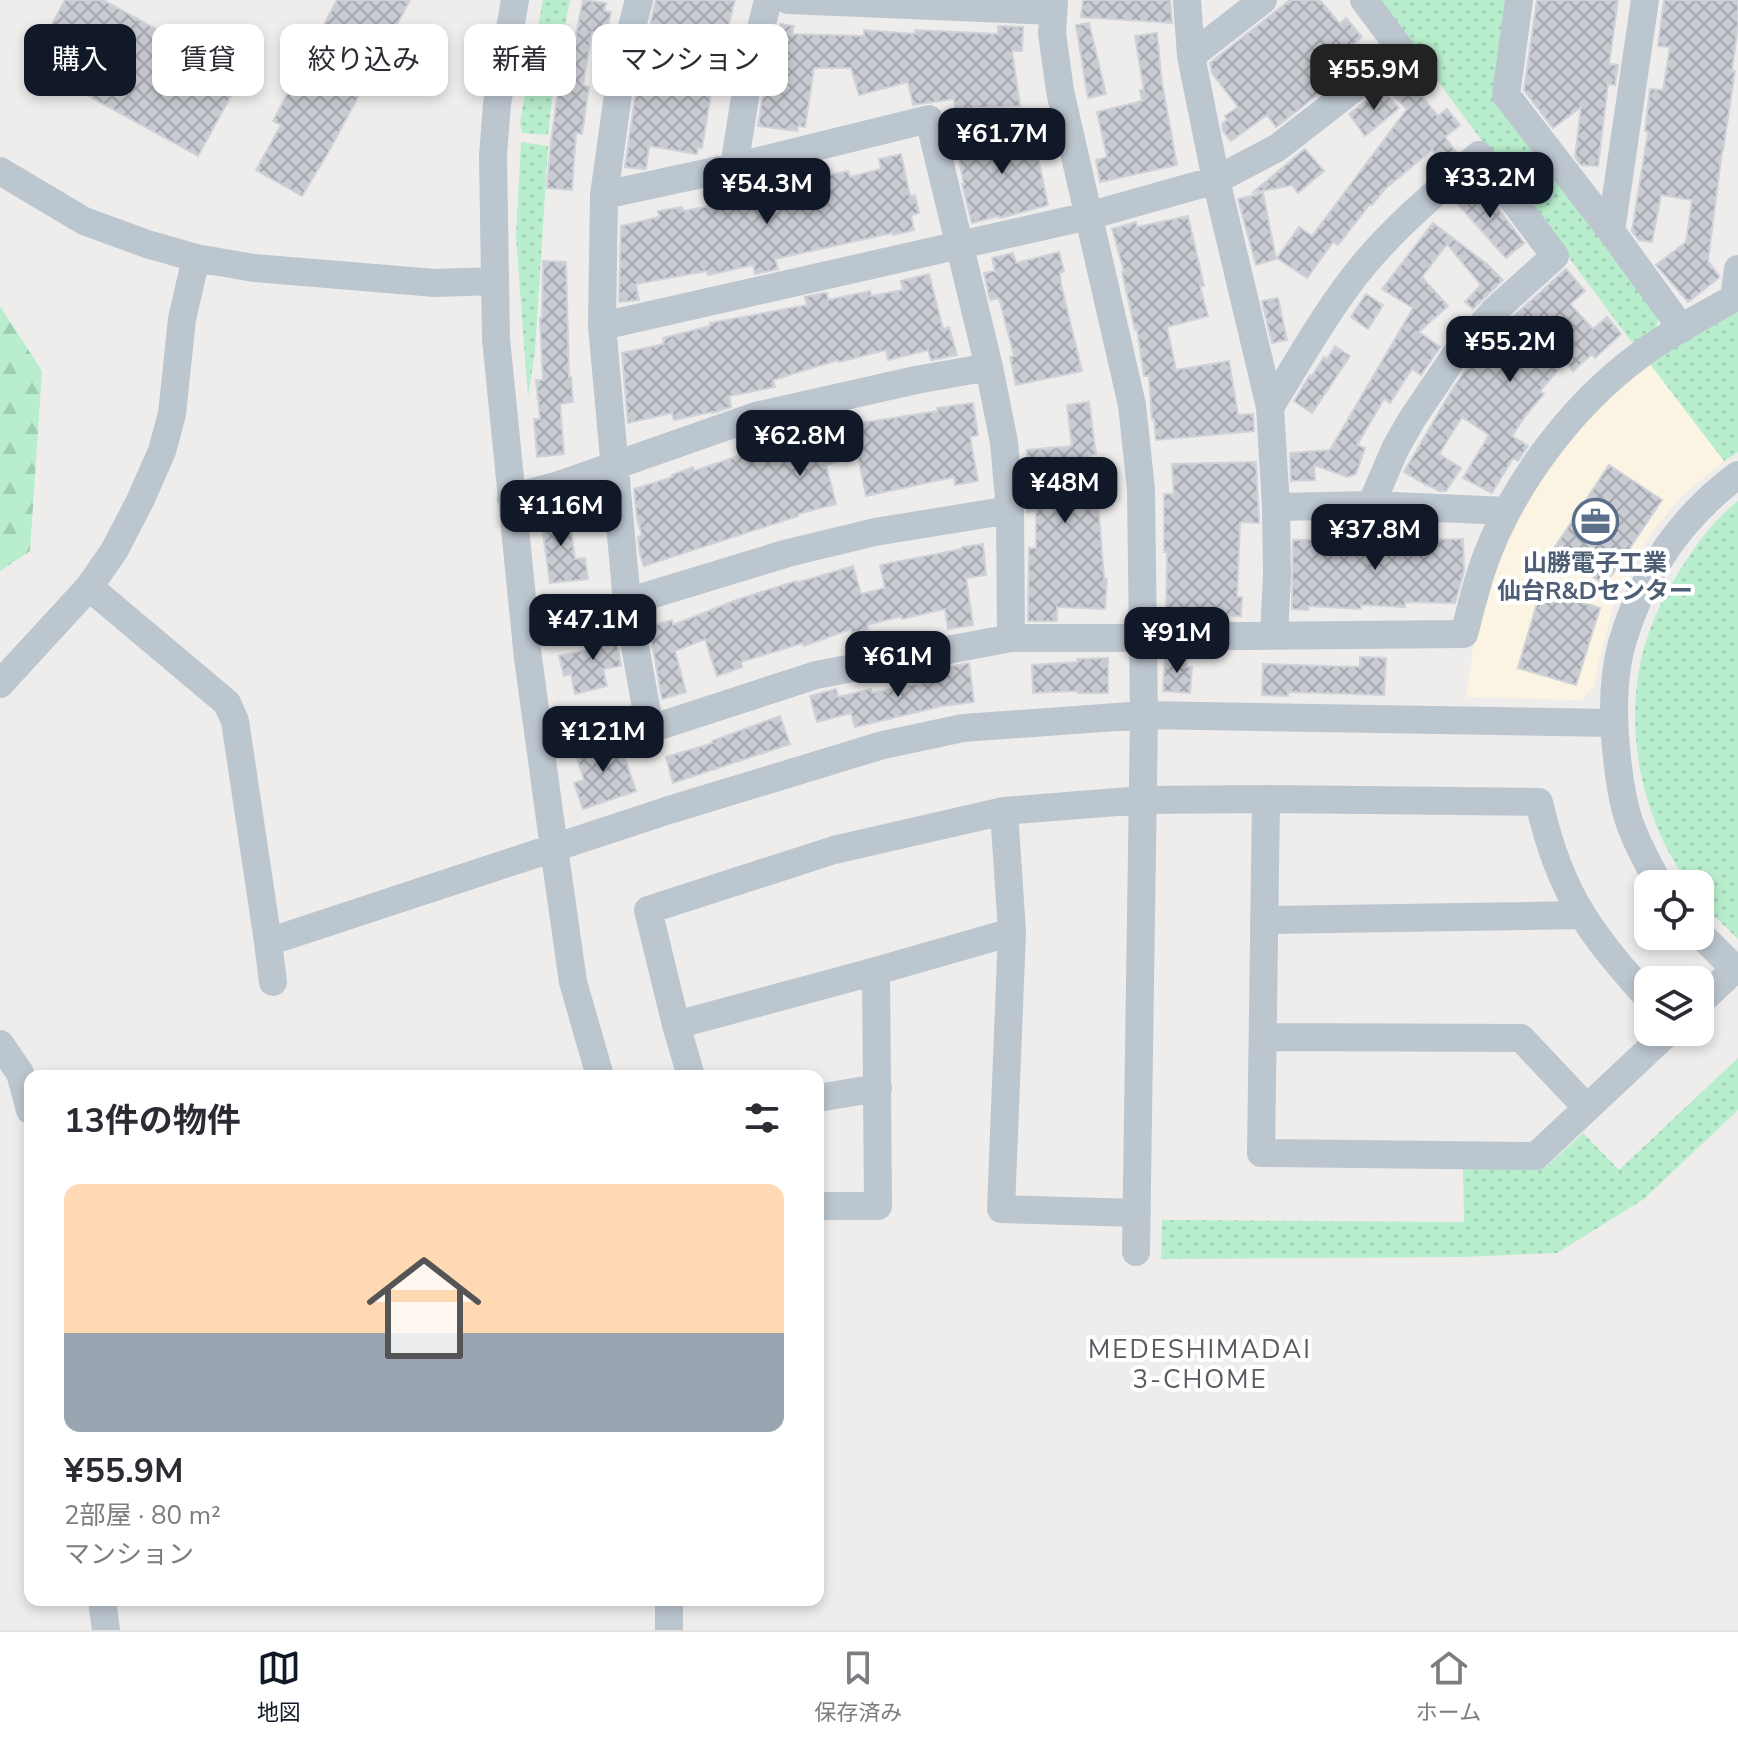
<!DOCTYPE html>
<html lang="ja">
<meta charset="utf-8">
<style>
body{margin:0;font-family:"Nunito Sans","Noto Sans JP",sans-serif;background:#f7f7f7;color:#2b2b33;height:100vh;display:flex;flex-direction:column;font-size:30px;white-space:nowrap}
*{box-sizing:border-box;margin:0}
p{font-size:26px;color:#7c7c81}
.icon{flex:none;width:44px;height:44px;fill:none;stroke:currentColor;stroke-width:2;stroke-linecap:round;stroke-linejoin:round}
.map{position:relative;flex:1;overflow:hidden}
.sheet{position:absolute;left:24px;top:1070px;width:800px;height:536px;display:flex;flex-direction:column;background:#fff;border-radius:16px;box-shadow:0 4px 12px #0003}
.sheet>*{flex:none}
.banner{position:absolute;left:24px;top:24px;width:800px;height:72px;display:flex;gap:16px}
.buttons{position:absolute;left:1634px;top:870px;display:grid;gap:16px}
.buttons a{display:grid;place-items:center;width:80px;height:80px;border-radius:16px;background:#fff;box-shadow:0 4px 12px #0003;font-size:40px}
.price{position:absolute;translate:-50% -68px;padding:0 18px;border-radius:16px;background:#111827;color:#fff;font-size:26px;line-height:52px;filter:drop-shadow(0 2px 4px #0008)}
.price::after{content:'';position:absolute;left:50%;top:48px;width:24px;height:18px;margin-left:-12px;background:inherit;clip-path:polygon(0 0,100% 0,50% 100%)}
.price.current{background:#222;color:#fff}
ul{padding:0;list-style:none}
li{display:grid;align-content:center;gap:16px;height:424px;padding:0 40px}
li+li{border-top:2px solid #e1e1e2}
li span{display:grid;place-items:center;height:248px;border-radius:16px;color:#555}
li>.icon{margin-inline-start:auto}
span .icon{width:144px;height:144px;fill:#fffc;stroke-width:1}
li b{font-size:34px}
h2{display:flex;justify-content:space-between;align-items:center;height:96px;padding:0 40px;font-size:34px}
.pill{padding:0 28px;border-radius:16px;background:#fff;box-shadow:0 4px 12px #0003;font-size:28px;line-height:72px}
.pill.current{background:#111827;color:#fff}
.tab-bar{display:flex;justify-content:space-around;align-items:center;height:112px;border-top:2px solid #e1e1e2;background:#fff;font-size:22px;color:#7c7c81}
.tab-bar a{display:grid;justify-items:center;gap:4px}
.tab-bar .current{color:#111827}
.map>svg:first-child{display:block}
</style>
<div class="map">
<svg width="1738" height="1630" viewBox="0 0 1738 1630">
<defs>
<pattern id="green-dots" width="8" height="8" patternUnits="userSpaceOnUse" patternTransform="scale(2)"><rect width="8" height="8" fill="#b8eecd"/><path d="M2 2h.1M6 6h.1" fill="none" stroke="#9fceb2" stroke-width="1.8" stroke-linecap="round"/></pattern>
<pattern id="forest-firs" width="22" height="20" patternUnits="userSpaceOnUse" patternTransform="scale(2)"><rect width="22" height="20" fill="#b8eecd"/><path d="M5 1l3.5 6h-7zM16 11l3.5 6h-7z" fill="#9fceb2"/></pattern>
<pattern id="building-cross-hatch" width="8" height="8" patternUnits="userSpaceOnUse" patternTransform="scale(2)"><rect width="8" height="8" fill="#c8cbd1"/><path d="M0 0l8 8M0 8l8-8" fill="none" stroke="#a4a7ad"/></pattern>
</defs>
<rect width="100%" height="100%" fill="#efecec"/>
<!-- commercial -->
<path fill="#fbf4e3" d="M1647,360L1724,461L1681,496L1657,526L1633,562L1615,601L1599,660L1595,685L1581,700L1466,697L1474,642L1495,567L1514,522L1570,435Z"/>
<!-- green -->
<path fill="url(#green-dots)" d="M543,0H570L554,83L548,135L522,133L520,122Z
M1377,0H1509L1497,96L1660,312L1656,328L1634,345Z
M521,142L548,146L535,352L528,397L516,236Z
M1738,307V452L1724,461L1647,360Z
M1738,501V939L1709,911L1700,899V884H1689C1642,821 1624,732 1642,655C1651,621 1666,590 1686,561C1702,537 1715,519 1738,501Z
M1738,1058V1110L1644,1199L1557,1253L1464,1257L1161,1259L1162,1220L1464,1222L1463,1168L1546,1167L1583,1133L1619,1170Z"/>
<!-- forest -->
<path fill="url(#forest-firs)" d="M0,306L42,371L30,551L0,571Z"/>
<!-- building -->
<path fill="url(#building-cross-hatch)" stroke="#cfd2d8" stroke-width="2" d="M65,0H103L242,76L198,156L30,64Z
M337,0H410L329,151L302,196L256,170L281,125L273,121Z
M583,0L606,3L604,11L611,12L606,35L592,32L583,85L589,87L582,134L576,133L572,190L547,188L551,141L560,78L557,77L562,48L573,50Z
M656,0H735L724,43L675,31L667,68L714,76L702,148L698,147L697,154L649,146L646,169H643L625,167L639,69Z
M1083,0H1170L1172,23L1081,17Z
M1290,0H1320L1340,24L1346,18L1362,37L1350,47L1361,61L1276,127L1267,115L1231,141L1223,131L1222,124L1227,120L1225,116L1238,107L1212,73L1210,63Z
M1537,0H1618L1609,64L1618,65L1615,85L1608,84L1598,166L1581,165L1575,157L1581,107L1553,128L1524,90Z
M1664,0H1738V24L1732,71H1735L1723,151H1722L1708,261L1720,277L1688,302L1656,265L1686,242L1692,200L1661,195L1652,242L1639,240L1632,231L1648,132L1645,131L1650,89L1663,90L1670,47L1658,46Z
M1089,23L1106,94L1088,98L1076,25Z
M780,24L794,26L792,34L864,36V30L915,34V30L998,34V26L1023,27L1022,51H1012L1020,106L955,109L954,99L913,105L908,82L859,95L851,68H814L805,127L798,126L797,131L758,126L764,88Z
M1157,33L1162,83L1177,165L1100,182L1096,160L1107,157L1097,112L1142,101L1140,90H1144L1135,36Z
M1410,81L1438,116L1447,109L1460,125L1445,137L1456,152L1443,164L1432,150L1385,189L1372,205L1370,204L1338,245L1333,242L1307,278L1277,258L1299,227L1312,236L1407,109L1392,95Z
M1382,88L1399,108L1365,136L1349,114Z
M1032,129L1048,205L1000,218L999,216L972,223L962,184H964L956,144Z
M1305,149L1324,171L1298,193L1292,185L1252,193Z
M901,154L910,196L915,195L919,213L911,215L914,230L893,235L892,233L775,259L778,269L755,274L753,265L708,275L707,271L636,284L639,300L619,302L621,226L659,217L658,211L682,207L683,211L745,199L741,183L764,177L766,187L770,186V188L848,171L850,177L881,169L879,159Z
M1475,183L1498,208L1524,243L1506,258L1455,201Z
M1263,193L1276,259L1256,265L1238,199Z
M1188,216L1204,286H1200L1208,316L1167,327L1176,370L1229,361L1238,415L1253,414L1254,431L1156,440L1154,419H1152L1149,376H1144L1137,329L1135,330L1122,272L1124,271L1112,229L1136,222L1137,227Z
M1433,223L1487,264L1503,280L1473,309L1465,302L1481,285L1447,244L1422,277L1448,306L1419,332L1440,347L1421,375L1412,369L1390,403L1384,399L1357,445L1365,448L1356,474L1347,477L1314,465L1315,480L1291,481L1290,453L1330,450L1413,308L1382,289Z
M1059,252L1064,271L1060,273L1061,284L1082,371L1016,385L1010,357L1014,356L999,298L990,300L984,273L995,271L992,258L1013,253L1016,263Z
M543,261L566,262L569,377H571L573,402L560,404L564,454L537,457L534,419H540L536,380H543L540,318H542Z
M1566,269L1585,291L1570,304L1593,329L1607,317L1621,334L1595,358L1592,354L1573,371L1565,362L1540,391L1544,394L1526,415L1512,436L1528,446L1518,461L1513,458L1492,493L1463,478L1489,435L1462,417L1439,454L1461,468L1446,491H1439L1426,484V485L1404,472L1449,395L1469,364L1505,324Z
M929,274L943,329L949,327L957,355L931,360L928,350L888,360L886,350L839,362L838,360L773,380L775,387L729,396L731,407L712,413L711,412L674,420L672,413L628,423L622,353L664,344L663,338L710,326V323L807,305L805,297L824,293H827L828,300L870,291L871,296L903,290L901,281Z
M1366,294L1383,305L1368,329L1351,317Z
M1278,298L1287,340L1272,343L1262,301Z
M1335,346L1350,356L1312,413L1294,401L1310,375L1312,376L1324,357L1327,359Z
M1089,402L1096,454L1089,455L1092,489H1097L1104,578L1107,579L1105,609L1057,607V621H1028L1029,548H1036V511L1027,512L1023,460H1027V450L1072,446L1067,405Z
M973,403L978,435L970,437L978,481L955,485L954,477L866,496L858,457L826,465L836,504L798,514V516L644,566L640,555L638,537L642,535L637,519L634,489L673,477L672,475L693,467L694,471L756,450L753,435L761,432L768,431L772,444L829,428L938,411L937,408Z
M1256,462L1259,523L1240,522L1237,597H1242L1241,616L1188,614V616L1166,617L1167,552H1164V494H1174L1172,464Z
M1609,465L1662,500L1605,585L1553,550Z
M568,509L575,559L585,558L588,579L550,583L540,513Z
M1359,536L1413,538V540L1463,539L1464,571L1455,603L1405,602V607L1361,605V609L1309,606L1308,610L1292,609L1293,540L1339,539V537Z
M983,544L986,575L966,578L973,625L948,629L945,609L902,619V616L867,625L868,629L852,633L851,629L804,646L803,643L741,662L742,667L717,676L705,639L675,651L686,692L662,699L649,627L672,620L673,625L739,599L796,581V583L853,566L861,594L885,588L880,565L962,549V547Z
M1541,590L1600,608L1576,685L1518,668Z
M612,616L621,666L603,669L607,686L575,694L571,674L564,676L559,656L606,645L601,618Z
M1165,655L1187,656L1186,667H1192L1190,693L1163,691Z
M1360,657L1386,658L1384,695L1288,692V696L1262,695L1263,664L1360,667Z
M1108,658V693H1078V691L1033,693L1032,665L1078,662L1077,659Z
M969,663L974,702L942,706L855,727L851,713L817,722L810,696L836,689L838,697L871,689L872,693L941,678L940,669Z
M780,716L790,744L673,783L666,757L713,743L712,741Z
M618,737L636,791L583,809L574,783L584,780L575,752Z"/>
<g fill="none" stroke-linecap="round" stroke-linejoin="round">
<!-- minor -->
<path stroke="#bcc6cf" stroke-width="28" d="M515,0L497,104L493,156L496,339L528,658L554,848L573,982L600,1076
M639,0L622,66L604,195L602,326L627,602L650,729L816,675L1011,638L1464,634C1470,612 1475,590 1482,569C1510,487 1571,406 1640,355C1669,333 1703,316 1734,298L1738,269
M788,0L1052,11
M1054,0L1052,33L1060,91L1132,405L1141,490L1144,715L1136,1252
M1187,0L1191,56L1216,180L1270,407L1276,507L1277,576L1274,635
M1519,0L1506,95L1611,231L1682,329
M1191,56L1263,0
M734,167L747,85L768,0
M0,171L84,221L147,244L196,258L254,268L435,283L494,281
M604,195L734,167L929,119L989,367L1004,442L1010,510L1011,638
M1611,231L1645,0
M602,326L1088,216L1216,180L1277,148L1402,51L1364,0
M1270,407C1300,359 1329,306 1366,262C1400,222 1440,189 1479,155L1555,256L1493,312L1456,354L1412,419L1395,449L1371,505
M511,498L559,485L756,416L916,380L989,367
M1276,507L1371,505L1507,511
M89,587L227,703L235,721L268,942L669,810L883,745L963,728L1144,715L1613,723
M627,602L788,553L875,532L1010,510
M0,684L89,587L114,551L140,501L162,451L172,414L182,319L196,258
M1659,884C1647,862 1636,842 1628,818C1622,799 1619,778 1617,758C1613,722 1612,678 1622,643C1642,575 1681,517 1738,475
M1264,920L1582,915
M1012,932L1001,1209L1137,1213
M1700,934L1738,972
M268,942L273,982
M1648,998C1625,972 1602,946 1583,916C1561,881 1548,842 1539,802L1266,799L1261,1153L1536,1156L1668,1032
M1700,1002L1735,969
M676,1025L876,971
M1263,1037L1521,1038L1587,1108
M0,1044L20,1073L30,1110
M691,1076L676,1025L648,910L834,850L1004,811L1142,800L1266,799
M818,1098L878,1088
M818,1206H878L876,971L1012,932L1004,811
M102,1600L106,1630
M669,1630V1600"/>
</g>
<!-- icons -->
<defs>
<symbol id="office-ring" viewBox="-11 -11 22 22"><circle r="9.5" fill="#fff" stroke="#5c6f8a" stroke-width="1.5"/><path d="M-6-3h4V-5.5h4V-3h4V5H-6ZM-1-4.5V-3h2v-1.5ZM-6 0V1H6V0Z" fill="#5c6f8a"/></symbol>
</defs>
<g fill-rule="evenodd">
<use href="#office-ring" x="1570" y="496" width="51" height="51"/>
</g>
<g text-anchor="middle" stroke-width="8" stroke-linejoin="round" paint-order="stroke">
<!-- service labels -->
<g font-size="24" font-weight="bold" fill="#4e5e75" stroke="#fff">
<text x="1595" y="571">山勝電子工業<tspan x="1595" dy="28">仙台R&amp;Dセンター</tspan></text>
</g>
<!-- neighbourhood labels -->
<g font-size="26" letter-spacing="2" fill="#585c61" stroke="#fff">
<text x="1200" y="1358">MEDESHIMADAI<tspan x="1200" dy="30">3-CHOME</tspan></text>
</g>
</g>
</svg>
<div class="buttons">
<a><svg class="icon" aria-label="locate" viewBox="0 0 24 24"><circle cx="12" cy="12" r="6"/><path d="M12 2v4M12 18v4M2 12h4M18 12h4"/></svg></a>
<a><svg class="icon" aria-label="layers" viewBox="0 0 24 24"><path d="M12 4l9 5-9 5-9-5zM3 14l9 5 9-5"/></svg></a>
</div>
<b class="price current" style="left:1374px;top:112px">¥55.9M</b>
<b class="price" style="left:1002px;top:176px">¥61.7M</b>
<b class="price" style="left:1490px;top:220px">¥33.2M</b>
<b class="price" style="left:767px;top:226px">¥54.3M</b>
<b class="price" style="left:1510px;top:384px">¥55.2M</b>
<b class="price" style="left:800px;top:478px">¥62.8M</b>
<b class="price" style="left:1065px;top:525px">¥48M</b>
<b class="price" style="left:561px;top:548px">¥116M</b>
<b class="price" style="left:1375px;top:572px">¥37.8M</b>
<b class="price" style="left:593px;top:662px">¥47.1M</b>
<b class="price" style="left:1177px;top:675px">¥91M</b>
<b class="price" style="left:898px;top:699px">¥61M</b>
<b class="price" style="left:603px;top:774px">¥121M</b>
<div class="banner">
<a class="pill current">購入</a>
<a class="pill">賃貸</a>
<a class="pill">絞り込み</a>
<a class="pill">新着</a>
<a class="pill">マンション</a>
</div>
<section class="sheet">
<h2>13件の物件<svg class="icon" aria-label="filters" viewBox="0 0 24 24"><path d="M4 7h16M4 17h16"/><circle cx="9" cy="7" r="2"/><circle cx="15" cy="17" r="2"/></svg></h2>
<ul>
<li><span style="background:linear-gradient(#ffd9b3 60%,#9aa5b1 0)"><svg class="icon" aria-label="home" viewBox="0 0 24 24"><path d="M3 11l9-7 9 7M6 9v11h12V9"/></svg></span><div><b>¥55.9M</b><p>2部屋 · 80 m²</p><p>マンション</p></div></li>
</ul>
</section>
</div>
<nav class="tab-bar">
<a class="current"><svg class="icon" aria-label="map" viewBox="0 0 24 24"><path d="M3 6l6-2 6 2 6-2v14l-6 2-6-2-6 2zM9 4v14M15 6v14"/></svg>地図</a>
<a><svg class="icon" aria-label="saved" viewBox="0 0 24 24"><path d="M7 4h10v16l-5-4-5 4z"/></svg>保存済み</a>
<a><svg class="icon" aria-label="home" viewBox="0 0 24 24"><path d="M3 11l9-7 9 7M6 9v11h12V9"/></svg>ホーム</a>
</nav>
